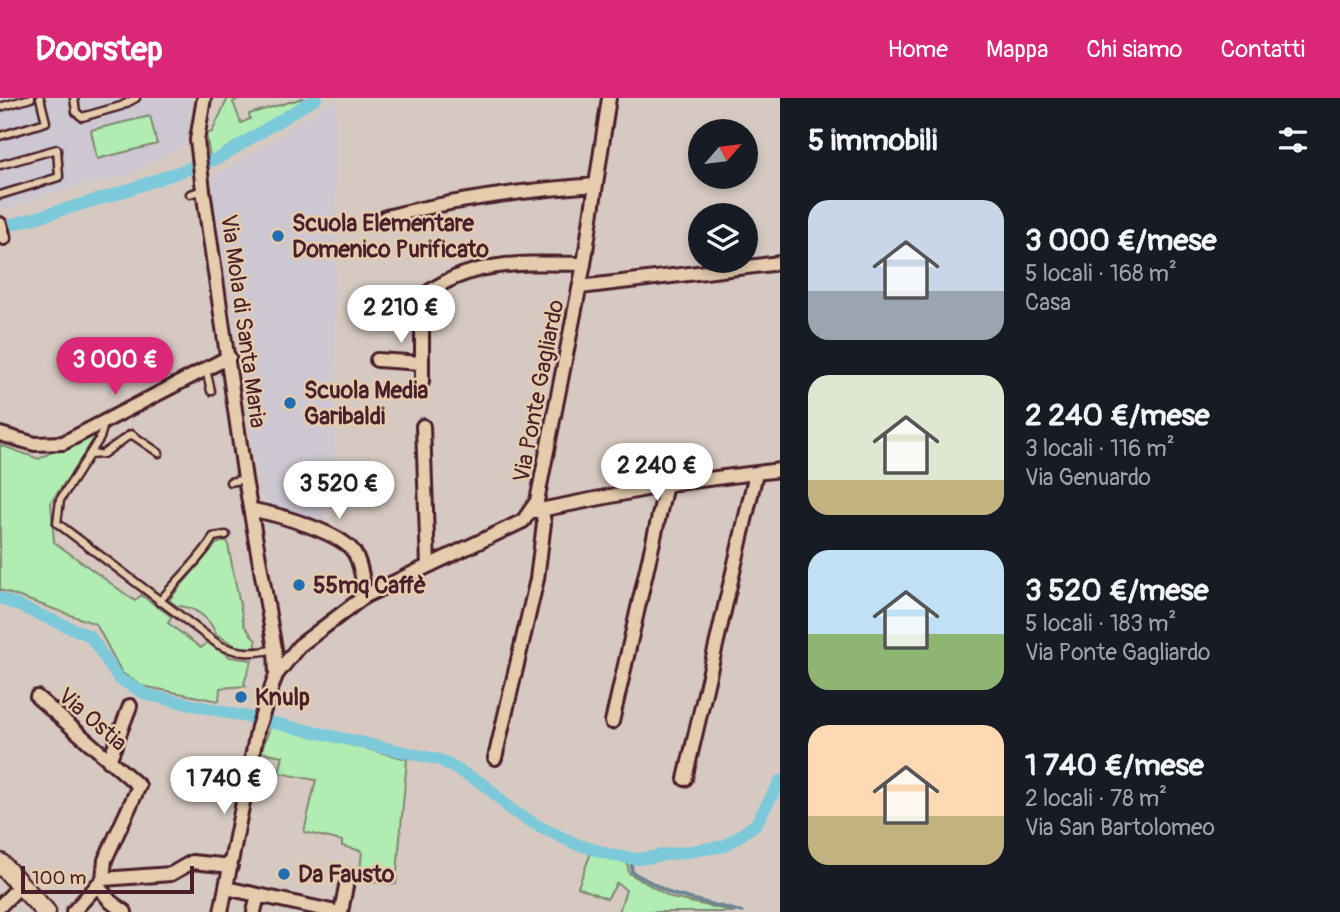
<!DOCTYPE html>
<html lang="it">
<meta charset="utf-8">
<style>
body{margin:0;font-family:Pangolin,sans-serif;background:#20242c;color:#f1f3f6;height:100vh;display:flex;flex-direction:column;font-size:26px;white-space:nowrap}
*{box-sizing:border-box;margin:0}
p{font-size:23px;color:#9ea1a6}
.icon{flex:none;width:38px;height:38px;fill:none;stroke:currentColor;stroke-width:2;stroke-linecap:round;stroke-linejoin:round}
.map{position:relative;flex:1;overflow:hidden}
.drawer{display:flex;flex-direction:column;background:#171b24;width:560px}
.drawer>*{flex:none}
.needle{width:46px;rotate:62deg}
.buttons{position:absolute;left:688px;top:21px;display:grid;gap:14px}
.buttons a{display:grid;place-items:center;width:70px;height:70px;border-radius:50%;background:#171b24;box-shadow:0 4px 10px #0003;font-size:35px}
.scale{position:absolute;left:21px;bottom:18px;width:173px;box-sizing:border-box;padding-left:7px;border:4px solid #4a1f2b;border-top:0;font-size:19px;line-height:24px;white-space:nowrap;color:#4a1f2b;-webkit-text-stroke:5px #e4ccad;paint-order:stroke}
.price{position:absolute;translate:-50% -60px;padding:0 16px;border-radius:24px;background:#fff;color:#222;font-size:23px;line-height:46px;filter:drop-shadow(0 2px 4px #0008)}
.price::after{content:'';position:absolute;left:50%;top:42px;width:21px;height:16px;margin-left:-10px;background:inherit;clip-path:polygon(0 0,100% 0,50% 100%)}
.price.on{background:#db2777;color:#fff}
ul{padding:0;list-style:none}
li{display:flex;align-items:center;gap:21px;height:175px;padding:0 28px}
li span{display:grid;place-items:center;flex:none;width:196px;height:140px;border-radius:21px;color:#555}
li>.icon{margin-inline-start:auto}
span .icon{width:84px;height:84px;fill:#fffc;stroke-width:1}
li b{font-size:30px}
h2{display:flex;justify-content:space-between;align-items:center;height:84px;padding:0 28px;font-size:30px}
header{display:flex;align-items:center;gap:42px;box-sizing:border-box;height:98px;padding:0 35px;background:#db2777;color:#fff}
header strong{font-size:33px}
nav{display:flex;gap:38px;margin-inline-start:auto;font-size:24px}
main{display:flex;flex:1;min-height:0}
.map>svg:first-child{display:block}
</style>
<header>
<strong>Doorstep</strong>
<nav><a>Home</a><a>Mappa</a><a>Chi siamo</a><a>Contatti</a></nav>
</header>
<main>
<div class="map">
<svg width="780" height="814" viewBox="0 0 780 814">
<rect width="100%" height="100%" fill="#d6c9c2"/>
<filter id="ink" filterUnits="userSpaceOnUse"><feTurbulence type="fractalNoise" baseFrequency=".0143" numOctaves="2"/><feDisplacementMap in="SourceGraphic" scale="14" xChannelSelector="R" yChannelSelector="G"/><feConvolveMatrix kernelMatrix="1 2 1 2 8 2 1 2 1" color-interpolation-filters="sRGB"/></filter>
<g filter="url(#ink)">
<!-- built -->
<path fill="#ccc7d0" d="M0,0H192L186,46L128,78L67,91L0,113Z
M336,1L334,396L324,398L325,429L271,409L260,394L211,81Z"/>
<!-- green -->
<path fill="#b1edb3" stroke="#7e866f" stroke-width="2" d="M228,0H240L233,4L241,25L250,21L249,16L303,0L305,5L210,60L206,36L212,34Z
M150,18L157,46L97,61L91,32Z
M91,333L97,338L51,404L54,444L135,503L141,497L172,519L168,525L201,550L208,544L230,559L252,562L244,585L246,588L220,590L219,603L142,588L122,575L96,526L0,492V347L39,361Z
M227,442L244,527L256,543V551L236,548L216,536C210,520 194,508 177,508L169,502L216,446Z
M271,627L407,661L396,786L359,783L362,753L342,748V743L304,734L316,682L279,675L283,658L261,654Z
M591,755L627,764L629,775L672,800L736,814H619L626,792L617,785L607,801L578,789Z"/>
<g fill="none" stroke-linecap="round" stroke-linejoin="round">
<!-- stream -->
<path stroke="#678593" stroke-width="3.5" d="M631,760L632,774L672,796L742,814"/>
<!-- canal -->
<path stroke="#7bc9d9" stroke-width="12" d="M0,130L110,98L219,60L316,0
M0,500L90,538L119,581L148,597L440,662L485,687L511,712L540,729L576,746L615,758L638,761L725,748L756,726L780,683"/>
<defs>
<path id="lane" d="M74,0L76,14L82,19L121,8L136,0
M0,9L31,0
M0,38L46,24L40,0
M0,67L57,51L59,79L0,97
M190,96L203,92
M206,271L211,293
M104,326L100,340L60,402L57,425L219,547C240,556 254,556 275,551
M89,357L103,356L131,336L159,355
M230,384L245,381
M159,504C172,488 207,454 213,439L226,437"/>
<path id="street" d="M204,0L197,42L203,92L245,381L275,551L276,577
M386,119C456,101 524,92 596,87
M0,126L4,140
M580,189L780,165
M377,262L422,265
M422,284V199C470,161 526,165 584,166
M423,328L428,468
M0,336L35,346L63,345L229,259
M253,412C276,416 344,435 355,456C362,468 363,486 365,498
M535,413L676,385L780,372
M37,599L139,688L105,762L103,781L73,814
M612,624L666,387
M495,660L537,481L544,425L542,411
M109,663L130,608
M685,681L756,375
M103,781L171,776L192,764L231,768
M97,787L111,804L125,814
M226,790L336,814
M0,808L22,786
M221,814L258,629L276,577L299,548L365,498L523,423L537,403L584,166L609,0
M254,814L258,797
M341,814L346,788"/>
<path id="secondary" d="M0,765L46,814"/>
</defs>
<!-- lane casing -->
<use href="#lane" stroke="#4a1f2b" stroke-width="11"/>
<!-- street casing -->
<use href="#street" stroke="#4a1f2b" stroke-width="18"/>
<!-- secondary casing -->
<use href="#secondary" stroke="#4a1f2b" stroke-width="23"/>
<!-- lane -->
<use href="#lane" stroke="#e4ccad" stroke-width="6"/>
<!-- street -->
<use href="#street" stroke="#e4ccad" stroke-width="12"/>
<!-- secondary -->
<use href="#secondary" stroke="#e4ccad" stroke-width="18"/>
</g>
</g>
<!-- markers -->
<g fill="#1f6fb2" stroke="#e4ccad" stroke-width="2.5">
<circle cx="278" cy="138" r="7"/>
<circle cx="290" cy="305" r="7"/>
<circle cx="299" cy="487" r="7"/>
<circle cx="241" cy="599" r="7"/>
<circle cx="284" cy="776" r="7"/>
</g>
<g text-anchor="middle" stroke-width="5" stroke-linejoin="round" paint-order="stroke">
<!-- poi labels -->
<g font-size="23" font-weight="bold" fill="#4a1f2b" stroke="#e4ccad" text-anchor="start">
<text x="292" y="133">Scuola Elementare<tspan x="292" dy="26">Domenico Purificato</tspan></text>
<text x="304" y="300">Scuola Media<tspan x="304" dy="26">Garibaldi</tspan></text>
<text x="313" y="495">55mq Caffè</text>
<text x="255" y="607">Knulp</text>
<text x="298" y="784">Da Fausto</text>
</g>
<!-- street labels -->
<g font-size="23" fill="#4a1f2b" stroke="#e4ccad">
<text transform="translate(244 223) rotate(82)" y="8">Via Mola di Santa Maria</text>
<text transform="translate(538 293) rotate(-79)" y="8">Via Ponte Gagliardo</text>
<text transform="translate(93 621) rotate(41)" y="8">Via Ostia</text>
</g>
</g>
</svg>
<div class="buttons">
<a><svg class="needle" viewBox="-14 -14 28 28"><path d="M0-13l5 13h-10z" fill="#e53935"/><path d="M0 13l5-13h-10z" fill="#9ea1a6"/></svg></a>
<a><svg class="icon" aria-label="layers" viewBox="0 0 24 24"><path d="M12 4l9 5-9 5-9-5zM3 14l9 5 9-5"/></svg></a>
</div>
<div class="scale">100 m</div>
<b class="price" style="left:401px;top:247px">2 210 €</b>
<b class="price on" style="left:115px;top:299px">3 000 €</b>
<b class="price" style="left:657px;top:405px">2 240 €</b>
<b class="price" style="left:339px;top:423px">3 520 €</b>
<b class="price" style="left:224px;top:718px">1 740 €</b>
</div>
<section class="drawer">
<h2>5 immobili<svg class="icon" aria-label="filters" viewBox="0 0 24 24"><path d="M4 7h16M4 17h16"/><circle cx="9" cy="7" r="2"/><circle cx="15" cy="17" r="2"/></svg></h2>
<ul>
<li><span style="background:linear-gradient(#c9d6e8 65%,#9aa5b1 0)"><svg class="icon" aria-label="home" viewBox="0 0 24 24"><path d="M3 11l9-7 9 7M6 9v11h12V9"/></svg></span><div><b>3 000 €/mese</b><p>5 locali · 168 m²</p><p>Casa</p></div></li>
<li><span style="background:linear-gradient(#dfe7d0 75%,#c2b280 0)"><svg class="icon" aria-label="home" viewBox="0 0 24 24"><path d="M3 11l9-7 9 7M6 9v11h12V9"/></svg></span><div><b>2 240 €/mese</b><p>3 locali · 116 m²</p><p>Via Genuardo</p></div></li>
<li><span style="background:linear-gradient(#bfe0f5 60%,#8fb573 0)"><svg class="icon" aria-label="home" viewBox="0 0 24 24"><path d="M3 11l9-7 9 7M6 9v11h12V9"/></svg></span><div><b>3 520 €/mese</b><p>5 locali · 183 m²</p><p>Via Ponte Gagliardo</p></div></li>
<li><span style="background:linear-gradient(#ffd9b3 65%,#c2b280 0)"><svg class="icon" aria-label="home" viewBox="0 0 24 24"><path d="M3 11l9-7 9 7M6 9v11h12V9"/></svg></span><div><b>1 740 €/mese</b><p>2 locali · 78 m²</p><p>Via San Bartolomeo</p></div></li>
</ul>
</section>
</main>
